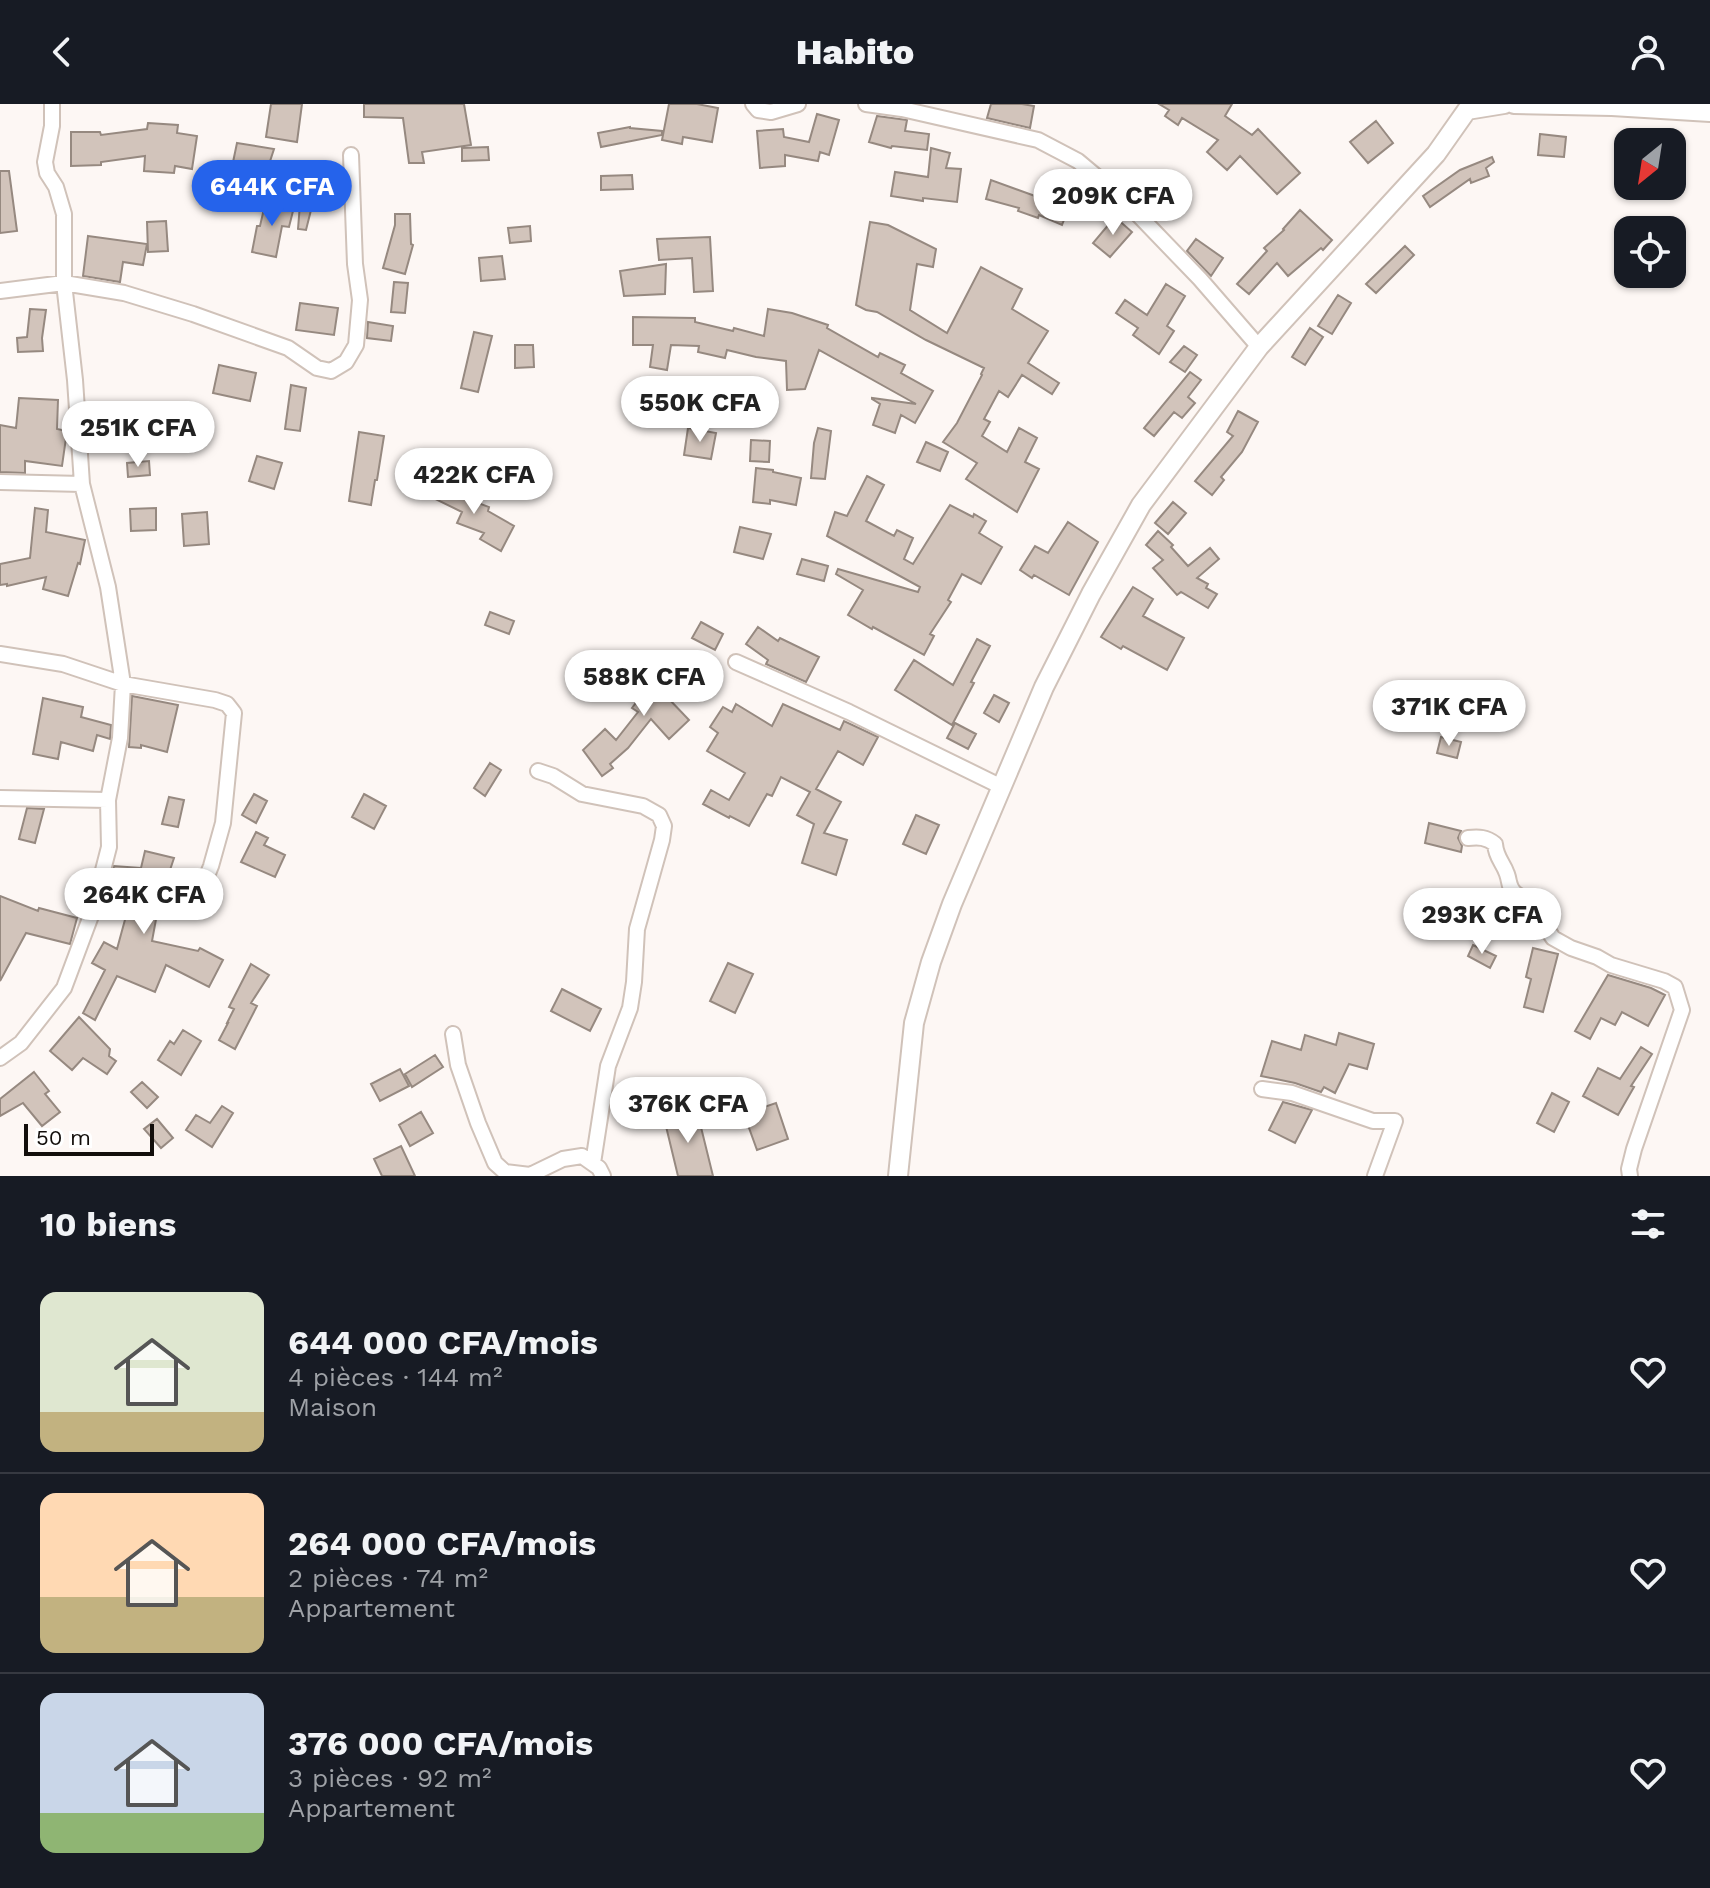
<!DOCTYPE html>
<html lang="fr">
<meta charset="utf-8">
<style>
body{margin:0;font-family:"Work Sans",sans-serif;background:#20242c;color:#f1f3f6;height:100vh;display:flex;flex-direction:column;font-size:30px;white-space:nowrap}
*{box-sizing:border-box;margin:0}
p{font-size:26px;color:#9ea1a6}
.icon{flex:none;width:44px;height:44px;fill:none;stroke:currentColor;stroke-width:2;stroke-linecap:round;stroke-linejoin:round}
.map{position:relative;height:1072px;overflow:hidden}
.panel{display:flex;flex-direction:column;background:#171b24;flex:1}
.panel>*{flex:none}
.needle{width:52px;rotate:210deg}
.controls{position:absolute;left:1614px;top:24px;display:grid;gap:16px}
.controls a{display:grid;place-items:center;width:72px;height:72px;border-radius:16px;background:#171b24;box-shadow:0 2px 6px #0004;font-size:40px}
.scale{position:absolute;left:24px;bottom:20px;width:130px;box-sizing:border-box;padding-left:8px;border:4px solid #120e0b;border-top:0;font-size:22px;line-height:28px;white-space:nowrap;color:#120e0b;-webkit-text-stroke:6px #fff;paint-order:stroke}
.price{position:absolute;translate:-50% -68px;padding:0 18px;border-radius:28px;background:#fff;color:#222;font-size:26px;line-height:52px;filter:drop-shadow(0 2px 4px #0008)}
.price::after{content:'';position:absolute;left:50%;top:48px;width:24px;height:18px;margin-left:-12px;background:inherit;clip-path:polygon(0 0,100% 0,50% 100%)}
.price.selected{background:#2563eb;color:#fff}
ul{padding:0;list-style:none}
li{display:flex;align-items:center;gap:24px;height:200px;padding:0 40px}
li+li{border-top:2px solid #363941}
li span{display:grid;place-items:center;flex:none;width:224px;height:160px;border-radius:16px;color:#555}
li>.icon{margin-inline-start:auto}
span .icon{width:96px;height:96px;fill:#fffc;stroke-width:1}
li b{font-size:34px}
h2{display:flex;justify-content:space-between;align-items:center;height:96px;padding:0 40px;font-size:34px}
header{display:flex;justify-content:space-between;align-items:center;height:104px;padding:0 40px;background:#171b24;font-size:36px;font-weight:800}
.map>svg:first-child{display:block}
</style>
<header><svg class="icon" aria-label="back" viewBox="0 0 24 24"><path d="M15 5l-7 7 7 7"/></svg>Habito<svg class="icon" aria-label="person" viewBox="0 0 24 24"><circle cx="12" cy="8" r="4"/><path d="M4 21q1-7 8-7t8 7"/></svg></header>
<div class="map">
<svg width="1710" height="1072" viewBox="0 0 1710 1072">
<rect width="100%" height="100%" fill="#fdf7f4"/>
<!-- building -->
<path fill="#d2c4bb" stroke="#968980" stroke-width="2" d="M271,0H302L297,38L266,33Z
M364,0H464L471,41L422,48L424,59H409L403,14L364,13Z
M669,0H697L718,4L712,38L683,33L682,40L662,36Z
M991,0H1022L1034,2L1030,24L987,14Z
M1159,0H1232L1225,12L1252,31L1258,25L1300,69L1277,90L1240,52L1227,66L1207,48L1218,36L1182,14L1178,21L1165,12L1169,6Z
M817,10L839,16L829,51L820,48L818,57L785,51V62L760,64L757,27L783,25L784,33L809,38Z
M877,12L907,16L905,27L929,30L927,46L892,42L891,44L869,38Z
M1376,17L1393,39L1368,59L1350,38Z
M148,19L178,21L177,29L197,32L192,65L175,62L174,69L144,67L145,52L101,58V61L71,62V28H100L101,31L147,25Z
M630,23V24L662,27V31L601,43L598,29Z
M1540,30L1566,33L1564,53L1538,51Z
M237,39L274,45L258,94L237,86L245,65L232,63Z
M488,43L489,56L462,57V44Z
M931,44L950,49L946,64L961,65L957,98L923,94V97L891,92L895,68L928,73Z
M1492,53L1494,58L1486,64L1489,72L1471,79L1470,75L1430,103L1423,92L1460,66Z
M303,63L318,64L316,86L306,126L298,125Z
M0,67H9L17,127L0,129Z
M632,71L633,85L601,86V72Z
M1055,72L1070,78L1065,92L1072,95L1062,121L1039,111L1038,114L1018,107L1019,104L986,95L991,76L1046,96Z
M266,96L294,103L289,123L282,122L276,153L252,148L257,122H260Z
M1300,106L1332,136L1323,146L1321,144L1288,172L1277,159L1249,190L1237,180L1267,147L1264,144L1284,126L1283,125Z
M395,110H410L411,140L413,141L405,170L383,164L395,121Z
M1115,113L1132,128L1110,153L1093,139Z
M166,117L168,147L148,148L147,118Z
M870,118L888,121L936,145L933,163L917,160L910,206L947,229L981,163L1022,185L1012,205L1048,227L1028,259L1059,279L1052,290L1022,271L1008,293L999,287L984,315L990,318L982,332L1007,348L1019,324L1037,334L1025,358L1039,365L1017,408L966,375L977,359L943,338L957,319L982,271L981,270L984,264L926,236L877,208L866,206L856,201Z
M530,122L531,137L510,139L508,124Z
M88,132L147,140L143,161L123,158L120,178L83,172Z
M710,133L713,187L694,188L692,154L659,156L657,135Z
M1196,135L1223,154L1211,172L1187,147Z
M1405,142L1414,151L1376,189L1366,180Z
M502,152L505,175L481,177L479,154Z
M666,160L665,190L624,192L620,167Z
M394,178L408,179L405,209L391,208Z
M1166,180L1185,192L1167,222L1174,227L1159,250L1133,231L1138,224L1116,209L1125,196L1147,211Z
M1338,191L1351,199L1332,230L1318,222Z
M300,199L338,204L334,231L296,226Z
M30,205L46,206L42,234L43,247L18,248L17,234L27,233Z
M768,205L792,209L828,221L827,224L878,253L880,249L905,261L901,269L933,287L915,319L901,311L895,329L873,321L880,300L872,295V294L916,300L819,246L805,285L787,286L786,257L756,253L727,246L725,254L698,248L699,242L671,241L667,266L650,263L653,241H633V213L695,214V218L733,227L734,224L764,232Z
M368,218L393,222L391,237L367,234Z
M1310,224L1323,233L1305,261L1292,253Z
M474,228L492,232L478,288L461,284Z
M515,241H533L534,263L515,264Z
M1184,242L1197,251L1185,268L1170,258Z
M219,261L256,269L250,297L213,289Z
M1190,268L1201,276L1188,293L1195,299L1182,314L1174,308L1154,332L1144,324Z
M291,281L306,284L300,327L285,325Z
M666,284L681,288L672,318L658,313Z
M19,294L58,296L57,325L67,327L62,362L25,357V369L0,368V321L16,324Z
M1238,307L1258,318L1242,348L1221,373L1224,376L1212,391L1195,377L1233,332L1227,328Z
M688,324L716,329L711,355L684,351Z
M818,324L831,327L825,375L811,374L814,339Z
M359,328L384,332L377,376H375L371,401L349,397Z
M751,336L770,337L769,358L750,357Z
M926,338L948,348L940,367L917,358Z
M257,352L282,359L274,385L249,377Z
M149,357L150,371L128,373L127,359Z
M756,364L773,366V368L801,374L796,401L770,396V400L753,398Z
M867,372L884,381L866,417L894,432L897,426L913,434L904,455L913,460L950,401L973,413L974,410L986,417L979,429L1002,443L981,480L962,470L948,496L951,498L930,530L934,532L924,551L873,523L872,525L848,511L863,486L836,470L838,465L918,488L920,483L827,432L835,408L847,412Z
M423,378L489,403L488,407L514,422L501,447L480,435L484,429L457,419L462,408L419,387Z
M1173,398L1186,409L1168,430L1155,419Z
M35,404L48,406L46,428L85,436L80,460L78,459L68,492L43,485L46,473L7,482V480L0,481V460L30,454Z
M156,404V426L131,427L130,405Z
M207,408L209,440L184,442L182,410Z
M1068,418L1098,438L1069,491L1034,471L1032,474L1020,466L1035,442L1048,449Z
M740,423L771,430L763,455L734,448Z
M1158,427L1173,441L1171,443L1188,462L1210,444L1219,455L1197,474L1208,480L1206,484L1217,490L1208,504L1181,488L1177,491L1153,464L1163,456L1146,441Z
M802,455L828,462L824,477L797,470Z
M1133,483L1153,495L1143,512L1184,534L1167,566L1123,542L1121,545L1101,533Z
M490,508L514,517L509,530L485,521Z
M701,518L723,530L715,546L692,534Z
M758,523L778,537L780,534L819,553L806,578L766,560L768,556L746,540Z
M977,535L990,542L971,578L974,579L952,621L895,586L914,556L953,581Z
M679,555L694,574L668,594L689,616L669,635L651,615L628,644L610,660L613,664L602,672L583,646L605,625L616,636L638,608L632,604L654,575Z
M994,591L1009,599L999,618L984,609Z
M132,592L178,601L167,648L141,641V644L129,643Z
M43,594L83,603L81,613L111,621L110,635L97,631L93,647L61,638L58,655L33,650Z
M736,600L772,622L783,600L840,626L844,617L878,633L863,661L838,647L816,685L841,698L824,729L847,736L836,771L802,759L814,720L797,711L810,688L781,673L772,692L767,690L749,722L730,712L729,714L703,700L711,686L729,696L745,669L707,647L718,629L710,623L723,603L732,608Z
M955,619L976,630L968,645L947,634Z
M1441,633L1461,638L1457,654L1437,649Z
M490,659L501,666L485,692L474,684Z
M254,690L267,697L256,719L242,711Z
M364,690L386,702L374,725L352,713Z
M169,693L184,696L178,723L162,720Z
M27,704L44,705L35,739L19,735Z
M916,711L939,721L926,750L903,740Z
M1429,719L1461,727L1458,734L1462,742L1461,748L1425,739Z
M256,728L268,734L264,741L285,751L275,773L241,758Z
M145,747L174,754L159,799L152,837L198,847L200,844L223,856L209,883L166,861L155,888L117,872L95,916L83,909L105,866L92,859L104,838L117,845L126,812L109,809L117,776H111L114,762L141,764Z
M0,792L38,807L39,804L77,814L70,840L26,829L0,877Z
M1473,841L1496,852L1490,864L1468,852Z
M1533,844L1558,850L1543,908L1524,903L1531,875L1526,873Z
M728,859L753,870L735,909L710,897Z
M251,860L269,871L251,899L257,902L235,945L219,936L228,919H227L234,905L229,903Z
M1608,871L1651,884L1665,891L1648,922L1622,908L1615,921L1601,914L1590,935L1575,927Z
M562,885L601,905L590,927L551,907Z
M79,913L110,945L109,952L116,957L107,970L83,954L72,966L50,947Z
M183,926L201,937L181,971L158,956L170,937L174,940Z
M1339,929L1374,940L1367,965L1349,960L1335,989L1324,983L1321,988L1295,979L1261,972L1272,937L1301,946L1305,931L1336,941Z
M1641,943L1652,950L1631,982L1634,983L1618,1011L1583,992L1598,964L1620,975Z
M435,951L443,963L412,983L405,970Z
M400,965L409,982L380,997L371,980Z
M34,968L49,987L45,990L60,1008L42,1022L23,999L0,1012V995Z
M142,978L158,993L147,1004L131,988Z
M1552,989L1569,998L1554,1028L1537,1019Z
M1283,998L1312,1006L1295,1039L1269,1026Z
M776,999L788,1035L757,1046L744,1010Z
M222,1002L233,1009L212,1043L186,1026L196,1011L210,1019Z
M697,1007L713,1072H678L664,1014Z
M421,1008L433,1029L410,1042L399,1021Z
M157,1015L173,1034L161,1044L144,1025Z
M401,1042L415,1072H382L374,1055Z"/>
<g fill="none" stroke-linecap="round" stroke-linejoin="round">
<defs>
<path id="minor" d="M753,0L758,6L771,8L798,0
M866,0L902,5L1038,36L1078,57L1121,93L1200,175L1259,243
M0,187L64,179L124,189L193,210L288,244L317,264L331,267L346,258L356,241L360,196L355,160L351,51
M0,378L82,380
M0,550L63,560L123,580L215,596L227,600L234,609L223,719L211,762L193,807
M736,558L849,608L1002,683
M538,667L553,672L582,690L643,702L659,711L664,722L662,736L637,825L634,878L630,904L608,962L593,1059
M0,694L108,696
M1468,734C1479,733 1486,733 1495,740C1496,754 1503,758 1507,770C1510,778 1508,783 1515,789C1523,796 1530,794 1534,805L1553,834L1571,844L1597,853L1611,861L1664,877L1675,883L1682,906L1634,1045L1629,1065L1630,1072
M453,930L458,961L478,1019L495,1059L505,1068L530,1071L563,1055L582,1052L599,1064L603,1072
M0,954L21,939L64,884L92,809L109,743L108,696L120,634L123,580L108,483L82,380L75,276L64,179V110L56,83L47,69L45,58L52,22V0
M1262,985L1292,989L1373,1017H1395L1375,1072"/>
<path id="tertiary" d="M1514,0L1612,2L1710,8
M898,1072L914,919L931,858L952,800L1044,583L1091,490L1141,401L1259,243L1436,50L1467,6L1504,0"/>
</defs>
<!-- minor casing -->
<use href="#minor" stroke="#d0c2b9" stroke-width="18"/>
<!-- tertiary casing -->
<use href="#tertiary" stroke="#d0c2b9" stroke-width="22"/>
<!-- minor -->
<use href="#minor" stroke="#fff" stroke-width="14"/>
<!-- tertiary -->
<use href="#tertiary" stroke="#fff" stroke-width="18"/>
</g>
</svg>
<div class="controls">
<a><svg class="needle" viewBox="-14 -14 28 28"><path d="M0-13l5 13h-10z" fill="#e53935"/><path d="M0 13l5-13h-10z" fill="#9ea1a6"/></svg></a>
<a><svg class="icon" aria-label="locate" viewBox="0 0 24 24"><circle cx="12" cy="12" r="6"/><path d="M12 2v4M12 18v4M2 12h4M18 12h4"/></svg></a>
</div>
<div class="scale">50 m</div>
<b class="price selected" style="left:272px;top:124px">644K CFA</b>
<b class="price" style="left:1113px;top:133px">209K CFA</b>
<b class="price" style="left:700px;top:340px">550K CFA</b>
<b class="price" style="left:138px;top:365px">251K CFA</b>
<b class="price" style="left:474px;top:412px">422K CFA</b>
<b class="price" style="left:644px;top:614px">588K CFA</b>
<b class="price" style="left:1449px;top:644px">371K CFA</b>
<b class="price" style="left:144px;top:832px">264K CFA</b>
<b class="price" style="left:1482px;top:852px">293K CFA</b>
<b class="price" style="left:688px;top:1041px">376K CFA</b>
</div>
<section class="panel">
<h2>10 biens<svg class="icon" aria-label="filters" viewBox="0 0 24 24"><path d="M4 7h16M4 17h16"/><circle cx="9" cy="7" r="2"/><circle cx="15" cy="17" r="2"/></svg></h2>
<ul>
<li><span style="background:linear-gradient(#dfe7d0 75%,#c2b280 0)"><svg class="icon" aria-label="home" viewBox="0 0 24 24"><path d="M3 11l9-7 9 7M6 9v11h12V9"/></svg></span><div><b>644 000 CFA/mois</b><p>4 pièces · 144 m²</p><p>Maison</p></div><svg class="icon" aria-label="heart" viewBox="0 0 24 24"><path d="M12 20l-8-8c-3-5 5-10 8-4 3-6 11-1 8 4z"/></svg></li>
<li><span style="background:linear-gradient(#ffd9b3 65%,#c2b280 0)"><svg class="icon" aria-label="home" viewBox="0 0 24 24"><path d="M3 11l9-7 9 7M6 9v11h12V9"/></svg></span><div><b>264 000 CFA/mois</b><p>2 pièces · 74 m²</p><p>Appartement</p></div><svg class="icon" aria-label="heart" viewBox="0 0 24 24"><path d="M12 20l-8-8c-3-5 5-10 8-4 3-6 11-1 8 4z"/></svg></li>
<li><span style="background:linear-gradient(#c9d6e8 75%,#8fb573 0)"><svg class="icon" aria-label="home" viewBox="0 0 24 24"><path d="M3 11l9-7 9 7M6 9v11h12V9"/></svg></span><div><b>376 000 CFA/mois</b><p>3 pièces · 92 m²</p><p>Appartement</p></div><svg class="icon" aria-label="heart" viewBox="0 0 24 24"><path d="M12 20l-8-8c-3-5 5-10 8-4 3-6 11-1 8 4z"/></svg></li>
</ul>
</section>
